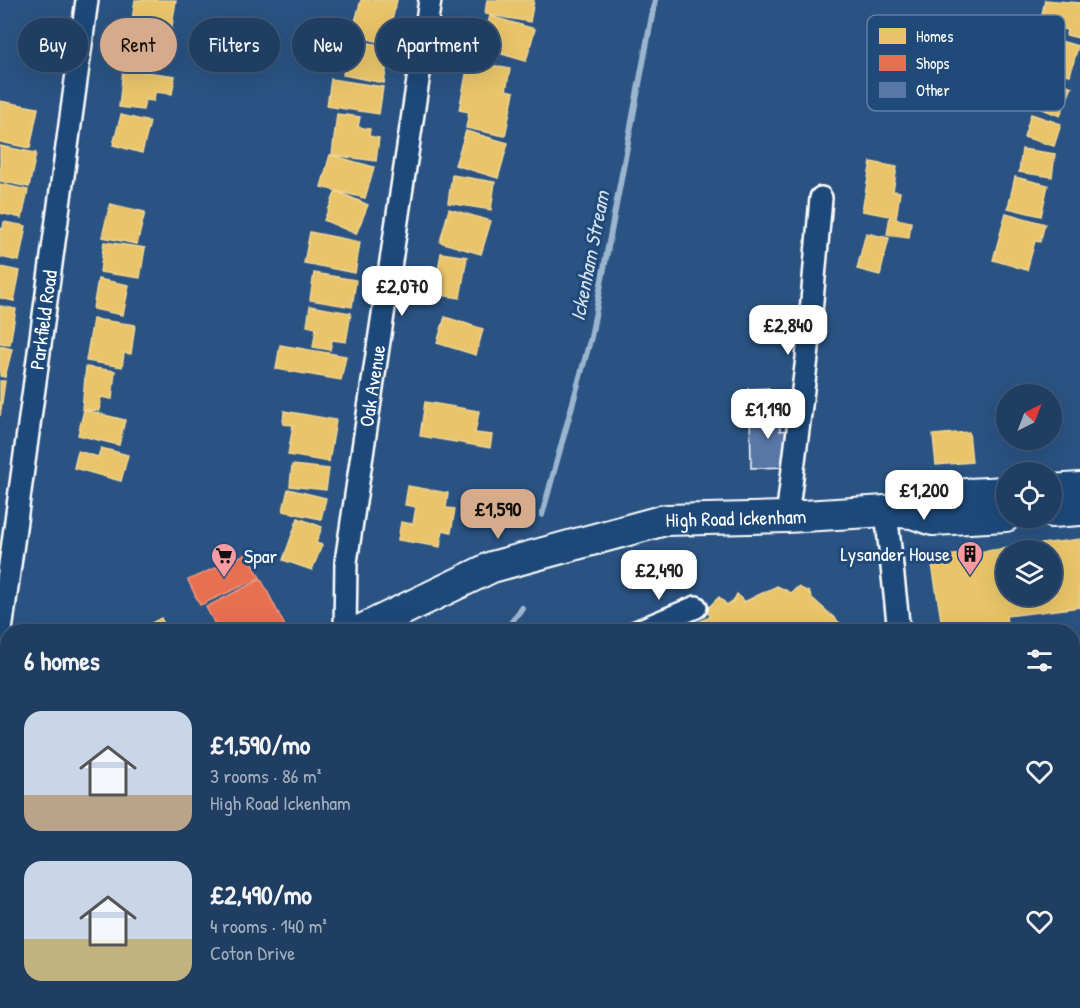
<!DOCTYPE html>
<meta charset="utf-8">
<style>
body{margin:0;font-family:"Patrick Hand",sans-serif;background:#2d496b;color:#f1f3f6;height:100vh;display:flex;flex-direction:column;font-size:22px;white-space:nowrap}
*{box-sizing:border-box;margin:0}
p{font-size:20px;color:#a2aebe}
.icon{flex:none;width:33px;height:33px;fill:none;stroke:currentColor;stroke-width:2;stroke-linecap:round;stroke-linejoin:round}
.map{position:relative;flex:1;overflow:hidden}
.sheet{position:absolute;left:0px;top:624px;width:1080px;height:384px;display:flex;flex-direction:column;background:#203e62;border-radius:24px 24px 0 0;box-shadow:0 6px 24px #0002,0 0 0 2px #3d5777}
.sheet>*{flex:none}
.guide{position:absolute;left:18px;top:18px;width:600px;height:54px;display:flex;gap:12px}
.needle{width:39px;rotate:42deg}
.controls{position:absolute;left:996px;top:384px;display:grid;gap:12px}
.controls a{display:grid;place-items:center;width:66px;height:66px;border-radius:50%;background:#203e62;box-shadow:0 6px 24px #0002,0 0 0 2px #3d5777;font-size:30px}
.price{position:absolute;translate:-50% -51px;padding:0 14px;border-radius:12px;background:#fff;color:#222;font-size:20px;line-height:39px;filter:drop-shadow(0 2px 3px #0008)}
.price::after{content:'';position:absolute;left:50%;top:36px;width:18px;height:14px;margin-left:-9px;background:inherit;clip-path:polygon(0 0,100% 0,50% 100%)}
.price.on{background:#d6ab8b;color:#111}
ul{padding:0;list-style:none}
li{display:flex;align-items:center;gap:18px;height:150px;padding:0 24px}
li span{display:grid;place-items:center;flex:none;width:168px;height:120px;border-radius:18px;color:#555}
li>.icon{margin-inline-start:auto}
span .icon{width:72px;height:72px;fill:#fffc;stroke-width:1}
li b{font-size:26px}
h2{display:flex;justify-content:space-between;align-items:center;height:72px;padding:0 24px;font-size:26px}
.tag{padding:0 21px;border-radius:27px;background:#203e62;box-shadow:0 6px 24px #0002,0 0 0 2px #3d5777;font-size:21px;line-height:54px}
.tag.on{background:#d6ab8b;color:#111}
.map>svg:first-child{display:block}
</style>
<div class="map">
<svg width="1080" height="1008" viewBox="0 0 1080 1008">
<rect width="100%" height="100%" fill="#2a5383"/>
<filter id="ink" filterUnits="userSpaceOnUse"><feTurbulence type="fractalNoise" baseFrequency=".0167" numOctaves="2"/><feDisplacementMap in="SourceGraphic" scale="12" xChannelSelector="R" yChannelSelector="G"/><feConvolveMatrix kernelMatrix="1 2 1 2 8 2 1 2 1" color-interpolation-filters="sRGB"/></filter>
<g filter="url(#ink)">
<!-- homes -->
<path fill="#e9c46a" stroke="#f0d697" stroke-width="1.5" fill-rule="evenodd" d="M135,0H176L171,32L131,27Z
M361,0H397L386,44L362,37L363,32L353,29Z
M487,0H534L530,22L485,14Z
M1045,0L1080,3L1079,38L1066,35L1067,30L1040,24Z
M490,16L535,29L526,61L481,48Z
M131,32L155,36L153,54L159,55L157,67L126,63Z
M1043,36L1078,46L1070,75L1035,65Z
M349,39L390,47L384,83L343,75Z
M469,60L510,69L506,90L514,92L505,136L466,128L469,112L459,110Z
M123,69L175,76L172,94L155,92L154,101L145,100L143,110L119,107Z
M1039,74L1072,87L1060,116L1028,103Z
M331,79L383,87L379,114L327,106Z
M0,101L38,108L30,148L0,142Z
M337,114L360,117L358,127L370,129L369,136L379,138L376,161L332,155Z
M1031,114L1061,124L1054,146L1024,137Z
M121,115L150,122L142,153L113,145Z
M466,131L508,143L498,178L455,165Z
M0,146L36,153L29,187L0,181Z
M1022,149L1055,154L1052,177L1019,172Z
M330,155L374,167L365,198L321,187Z
M871,162L897,167L893,191L900,192L896,219L911,222L909,238L887,235L890,216L862,211Z
M452,175L495,182L491,210L448,203Z
M1015,177L1048,185L1041,216L1008,208Z
M0,184L28,190L22,218L0,213Z
M336,191L368,205L356,234L324,220Z
M110,204L145,212L137,244L102,237Z
M449,209L491,221L481,254L440,242Z
M1006,213L1045,224L1040,242L1035,241L1027,270L993,260Z
M4,222L26,226L19,261L0,257V228L3,229Z
M310,232L360,242L355,273L304,263Z
M866,233L889,238L880,275L857,269Z
M104,242L145,248L140,278L100,272Z
M441,253L467,257L460,298L434,294Z
M0,267L20,271L14,301L0,298Z
M314,273L356,280L352,307L310,300Z
M98,279L129,285L123,315L93,309Z
M0,306L16,309L10,344L0,343Z
M310,306L351,313L346,342L332,340L330,350L313,347L316,328L307,326Z
M445,317L483,329L476,355L437,343Z
M93,319L135,325L131,354L124,353L122,367L86,361Z
M280,345L346,356L341,380L276,369Z
M0,346L12,349L5,377L0,376Z
M86,367L115,371L112,399L101,397L99,411L82,409Z
M0,381H5L0,416Z
M425,402L479,411L475,433L492,435L490,448L420,436Z
M84,410L125,420L119,445L78,435Z
M284,411L336,420L329,462L288,455L293,425L283,424Z
M969,432L972,462L936,465L933,435Z
M101,448L128,455L121,481L74,468L78,451L98,457Z
M292,465L329,469L326,490L290,486Z
M408,486L448,493L446,508L455,509L451,532L443,530L440,547L398,540L401,522L413,524L416,507L405,505Z
M288,489L326,498L321,519L283,511Z
M298,518L322,527L316,543L322,545L312,570L283,560Z
M1080,539V607L1006,616L1008,632H943L931,558ZM1006,550H1052V596H1006Z
M777,586L791,593L798,587L809,592L812,598L850,632H783L775,627L766,632H704L699,622L711,616L705,611L719,597L727,605L733,602L737,594L744,601L742,603Z
M161,618L168,632H134Z
M690,624L696,632H679Z
M1080,685V732L1072,733V686Z
M58,1000H90L99,1004L98,1008H55Z
M159,1000H184L182,1008Z
M190,1000H214L211,1007Z
M553,1000H585L584,1008H552Z"/>
<!-- shops -->
<path fill="#e76f51" stroke="#ee9a85" stroke-width="1.5" d="M248,553L260,578L200,605L188,580Z
M261,579L288,632H219L206,607Z"/>
<g fill="none" stroke-linecap="round" stroke-linejoin="round">
<!-- stream -->
<path stroke="#9cb5ce" stroke-width="6" d="M542,515L591,337L655,0
M500,632L510,624L522,608
M0,859L8,856"/>
</g>
<!-- building -->
<path fill="#5876a6" stroke="#fff" stroke-width="1.5" d="M769,388L770,399L749,400L748,389Z
M780,408V431L788,430L789,467L751,468L750,409Z"/>
<g fill="none" stroke-linecap="round" stroke-linejoin="round">
<defs>
<path id="lane" d="M107,1008L109,1000
M767,1008L769,1000
M1043,1008L1054,1000"/>
<g id="street">
<path d="M886,511L899,632"/>
<path d="M787,517L807,358L821,198"/>
<path id="s1" d="M345,632L346,562L430,0"/>
<path d="M636,632L696,607"/>
<path id="s2" d="M0,638L87,0"/>
<path d="M0,781L6,799"/>
<path d="M1072,787L1080,785"/>
<path d="M0,903L8,900"/>
<path d="M680,1000L690,1008"/>
<path d="M423,1008L424,1000"/>
<path d="M600,1008L602,1000"/>
<path d="M936,1008L937,1000"/>
</g>
<g id="secondary">
<path d="M1052,490L1080,488"/>
<path d="M886,511L912,513L933,520L1006,516"/>
<path d="M1052,512L1080,510"/>
<path id="s3" d="M357,632L492,567L665,520L787,517L886,511L901,509L912,499L931,496L1006,492"/>
<path d="M0,802L8,799"/>
</g>
</defs>
<!-- lane casing -->
<use href="#lane" stroke="#fff" stroke-width="15"/>
<!-- street casing -->
<use href="#street" stroke="#fff" stroke-width="26"/>
<!-- secondary casing -->
<use href="#secondary" stroke="#fff" stroke-width="34"/>
<!-- lane -->
<use href="#lane" stroke="#1f4a7a" stroke-width="10"/>
<!-- street -->
<use href="#street" stroke="#1f4a7a" stroke-width="21"/>
<!-- secondary -->
<use href="#secondary" stroke="#1f4a7a" stroke-width="30"/>
</g>
</g>
<!-- icons -->
<defs>
<symbol id="building-pin" viewBox="-11 -11 22 30"><path d="M0 17L-7.5 6A9.5 9.5 0 1 1 7.5 6Z" fill="#ff9aa2" stroke="#1f4a7a"/><path d="M-4-6H4V6H1V3H-1V6H-4ZM-2.5-4.3h1.7v1.8h-1.7ZM.8-4.3h1.7v1.8H.8ZM-2.5-1h1.7V.8h-1.7ZM.8-1h1.7V.8H.8Z" fill="#111"/></symbol>
<symbol id="supermarket-pin" viewBox="-11 -11 22 30"><path d="M0 17L-7.5 6A9.5 9.5 0 1 1 7.5 6Z" fill="#ff9aa2" stroke="#1f4a7a"/><path d="M-6-5.5h2.5l.6 2H6L4.5 2H-2.5L-4.4-4H-6ZM-1.5 3.2a1.3 1.3 0 1 0 .1 0ZM3 3.2a1.3 1.3 0 1 0 .1 0Z" fill="#111"/></symbol>
</defs>
<g fill-rule="evenodd">
<use href="#building-pin" x="955" y="539" width="30" height="40"/>
<use href="#supermarket-pin" x="209" y="541" width="30" height="40"/>
</g>
<g text-anchor="middle" stroke-width="6" stroke-linejoin="round" paint-order="stroke">
<!-- street labels -->
<g font-size="20" fill="#fff" stroke="#1f4a7a">
<text dy="7" stroke="none"><textPath href="#s2" startOffset="321">Parkfield Road</textPath></text>
<text dy="7" stroke="none"><textPath href="#s1" startOffset="248">Oak Avenue</textPath></text>
<text dy="7" stroke="none"><textPath href="#s3" startOffset="400">High Road Ickenham</textPath></text>
</g>
<!-- poi labels -->
<g font-size="20" fill="#fff" stroke="#1f4a7a" text-anchor="end">
<text x="950" y="561">Lysander House</text>
<text x="244" y="563" text-anchor="start">Spar</text>
</g>
<!-- water labels -->
<g font-size="21" font-style="italic" fill="#d6e0ea" stroke="#1f4a7a">
<text transform="translate(590 256) rotate(-79)" y="7">Ickenham Stream</text>
</g>
</g>
<!-- legend -->
<rect x="867" y="15" width="198" height="96" rx="9" fill="#1f4a7a" stroke="#6280a2" stroke-width="1.5"/>
<rect x="879" y="28" width="27" height="16" fill="#e9c46a"/>
<rect x="879" y="55" width="27" height="16" fill="#e76f51"/>
<rect x="879" y="82" width="27" height="16" fill="#5876a6"/>
<g font-size="16" fill="#fff">
<text x="916" y="42">Homes</text>
<text x="916" y="69">Shops</text>
<text x="916" y="96">Other</text>
</g>
</svg>
<div class="controls">
<a><svg class="needle" viewBox="-14 -14 28 28"><path d="M0-13l5 13h-10z" fill="#e53935"/><path d="M0 13l5-13h-10z" fill="#a2aebe"/></svg></a>
<a><svg class="icon" aria-label="locate" viewBox="0 0 24 24"><circle cx="12" cy="12" r="6"/><path d="M12 2v4M12 18v4M2 12h4M18 12h4"/></svg></a>
<a><svg class="icon" aria-label="layers" viewBox="0 0 24 24"><path d="M12 4l9 5-9 5-9-5zM3 14l9 5 9-5"/></svg></a>
</div>
<b class="price" style="left:402px;top:317px">£2,070</b>
<b class="price" style="left:788px;top:356px">£2,840</b>
<b class="price" style="left:768px;top:440px">£1,190</b>
<b class="price" style="left:924px;top:521px">£1,200</b>
<b class="price on" style="left:498px;top:540px">£1,590</b>
<b class="price" style="left:659px;top:601px">£2,490</b>
<div class="guide">
<a class="tag">Buy</a>
<a class="tag on">Rent</a>
<a class="tag">Filters</a>
<a class="tag">New</a>
<a class="tag">Apartment</a>
</div>
<section class="sheet">
<h2>6 homes<svg class="icon" aria-label="filters" viewBox="0 0 24 24"><path d="M4 7h16M4 17h16"/><circle cx="9" cy="7" r="2"/><circle cx="15" cy="17" r="2"/></svg></h2>
<ul>
<li><span style="background:linear-gradient(#c9d6e8 70%,#b9a48a 0)"><svg class="icon" aria-label="home" viewBox="0 0 24 24"><path d="M3 11l9-7 9 7M6 9v11h12V9"/></svg></span><div><b>£1,590/mo</b><p>3 rooms · 86 m²</p><p>High Road Ickenham</p></div><svg class="icon" aria-label="heart" viewBox="0 0 24 24"><path d="M12 20l-8-8c-3-5 5-10 8-4 3-6 11-1 8 4z"/></svg></li>
<li><span style="background:linear-gradient(#c9d6e8 65%,#c2b280 0)"><svg class="icon" aria-label="home" viewBox="0 0 24 24"><path d="M3 11l9-7 9 7M6 9v11h12V9"/></svg></span><div><b>£2,490/mo</b><p>4 rooms · 140 m²</p><p>Coton Drive</p></div><svg class="icon" aria-label="heart" viewBox="0 0 24 24"><path d="M12 20l-8-8c-3-5 5-10 8-4 3-6 11-1 8 4z"/></svg></li>
</ul>
</section>
</div>
